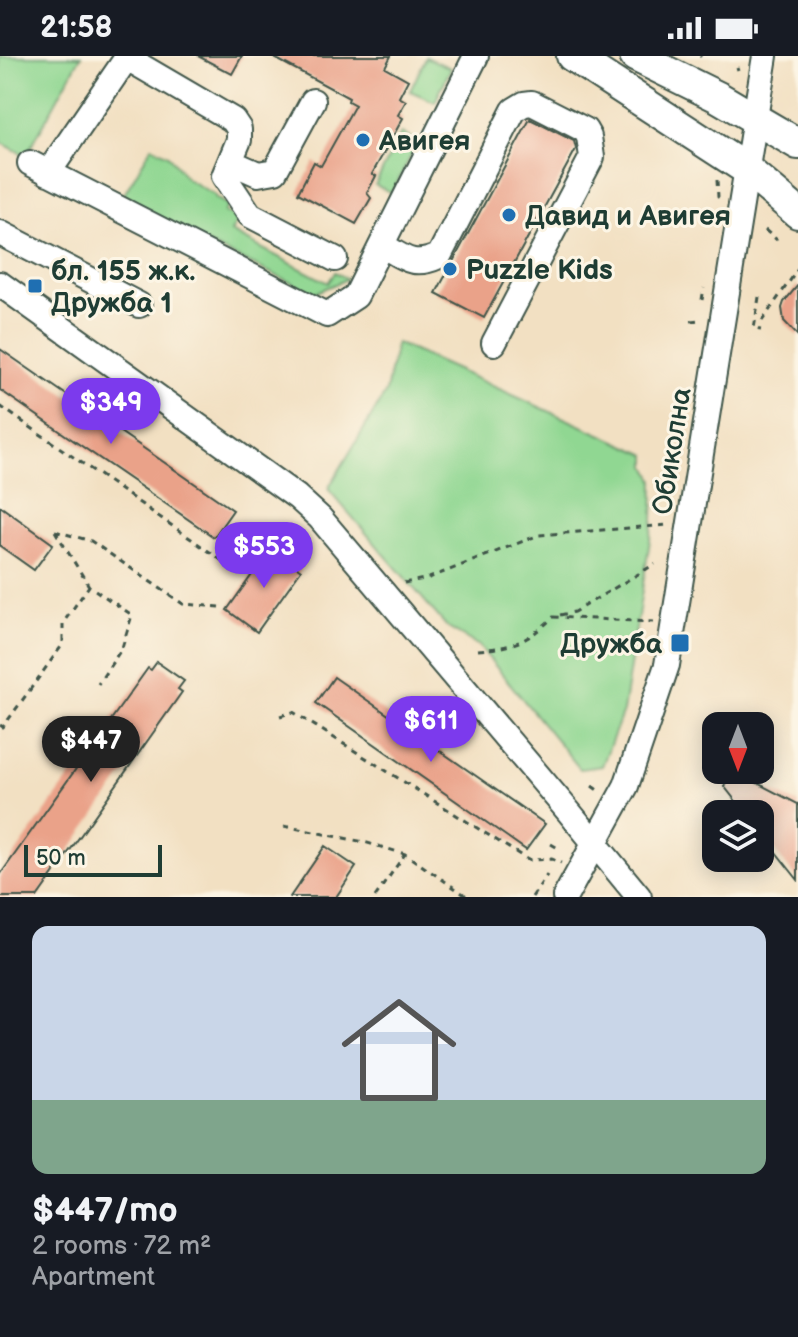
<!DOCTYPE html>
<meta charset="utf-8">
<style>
body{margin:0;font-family:"Balsamiq Sans",sans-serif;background:#242831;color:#f1f3f6;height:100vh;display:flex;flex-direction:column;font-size:30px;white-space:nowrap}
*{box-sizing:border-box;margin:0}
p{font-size:26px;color:#9ea1a6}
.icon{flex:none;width:44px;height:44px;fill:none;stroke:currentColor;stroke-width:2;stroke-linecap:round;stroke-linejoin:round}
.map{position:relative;height:841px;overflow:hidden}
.details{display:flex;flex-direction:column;background:#171b24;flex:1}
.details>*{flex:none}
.needle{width:52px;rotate:180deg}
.controls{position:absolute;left:702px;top:656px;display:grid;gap:16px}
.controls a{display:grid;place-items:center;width:72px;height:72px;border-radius:16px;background:#171b24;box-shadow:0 4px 20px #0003;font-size:40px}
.scale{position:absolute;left:24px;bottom:20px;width:138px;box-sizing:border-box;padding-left:8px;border:4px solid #1f3d34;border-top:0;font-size:22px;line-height:28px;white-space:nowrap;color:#1f3d34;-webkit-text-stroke:6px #fcf5e5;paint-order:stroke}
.price{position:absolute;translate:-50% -68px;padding:0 18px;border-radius:28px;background:#7c3aed;color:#fff;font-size:26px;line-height:52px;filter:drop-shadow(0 2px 4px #0008)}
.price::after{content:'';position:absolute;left:50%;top:48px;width:24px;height:18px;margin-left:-12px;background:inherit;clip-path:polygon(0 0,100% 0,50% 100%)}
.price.on{background:#222;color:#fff}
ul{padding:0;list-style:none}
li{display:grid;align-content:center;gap:16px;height:424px;padding:0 32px}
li+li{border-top:2px solid #363941}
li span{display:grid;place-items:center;height:248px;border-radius:16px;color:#555}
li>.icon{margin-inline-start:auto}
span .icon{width:144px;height:144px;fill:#fffc;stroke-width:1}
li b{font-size:34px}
.status{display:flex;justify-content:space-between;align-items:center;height:56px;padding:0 40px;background:#171b24;direction:ltr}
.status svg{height:22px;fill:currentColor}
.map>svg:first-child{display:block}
</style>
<div class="status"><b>21:58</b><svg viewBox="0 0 49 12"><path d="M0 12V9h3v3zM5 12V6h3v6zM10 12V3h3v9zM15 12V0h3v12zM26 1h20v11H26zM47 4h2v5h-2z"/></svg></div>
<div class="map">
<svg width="798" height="841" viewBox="0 0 798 841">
<rect width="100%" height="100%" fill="#fcf5e5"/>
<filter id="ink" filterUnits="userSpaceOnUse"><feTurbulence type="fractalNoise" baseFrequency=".0125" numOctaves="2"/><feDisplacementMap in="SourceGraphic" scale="16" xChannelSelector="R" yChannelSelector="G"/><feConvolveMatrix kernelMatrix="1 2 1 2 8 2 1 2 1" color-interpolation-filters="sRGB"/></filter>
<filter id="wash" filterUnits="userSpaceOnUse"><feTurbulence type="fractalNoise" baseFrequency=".006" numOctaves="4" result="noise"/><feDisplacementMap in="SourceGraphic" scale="32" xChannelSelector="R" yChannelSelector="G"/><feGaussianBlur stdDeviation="1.8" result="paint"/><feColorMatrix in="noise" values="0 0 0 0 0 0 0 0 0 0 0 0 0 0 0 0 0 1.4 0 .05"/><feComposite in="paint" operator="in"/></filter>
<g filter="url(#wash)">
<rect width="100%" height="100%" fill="#f2e0c2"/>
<!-- green -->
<path fill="#90d792" stroke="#588a63" stroke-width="2" d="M0,0H81L26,100L0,86Z
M426,1L451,12L435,46L410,35Z
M401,77L418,86L392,137L375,129Z
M152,90L168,99L187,123L215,139V142L228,149L224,156L238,163L231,176L328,227L335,216L347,223L314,237L119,147Z
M396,287L647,399V410L654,424L653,465L623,655L602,710L580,713L479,590L448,572L328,433L386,336Z"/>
<g id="blocks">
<!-- building -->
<path fill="#eaa289" d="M198,0H242L232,18Z
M271,0H391L385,11L408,24L399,41L406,45L398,59L403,62L372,118L376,120L367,137L371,142L356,168L298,137L314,106L321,110L355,49L348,45L349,42Z
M530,63L574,85L576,93L484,262L436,237Z
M798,229V280L784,265L782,252L784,246Z
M0,293L233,454L214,481L0,334Z
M0,450L53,488L34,514L0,490Z
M271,492L301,514L257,576L227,554Z
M157,606L184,625L178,633L182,636L37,841H0V819L148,612L151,614Z
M334,621L545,768L526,794L316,647Z
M734,715L798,748V824L760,776V758H746L724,730Z
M325,790L356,811L336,841H290Z"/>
</g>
</g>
<g filter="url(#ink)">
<use href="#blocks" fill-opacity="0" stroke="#3f5549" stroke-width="2"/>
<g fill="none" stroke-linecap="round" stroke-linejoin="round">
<defs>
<path id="minor" d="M127,2L233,64L239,73V84L224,120L250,159L335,203
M231,106L258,118L275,115L313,45
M30,107L327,259L356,240L476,0
M48,117L128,0
M0,177L139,249
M382,189C404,202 413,212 439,200L514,54L524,48L532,47L585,74L589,81L592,101L494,287
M0,228L297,441L320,462L569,756L639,841
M565,841L626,730L667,609L765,0"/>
<path id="major" d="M572,0L746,113L798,157
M635,0L718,41L798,88"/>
</defs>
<!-- minor casing -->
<use href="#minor" stroke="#3f5549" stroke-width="28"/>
<!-- major casing -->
<use href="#major" stroke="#3f5549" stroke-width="34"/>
<!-- path -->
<path stroke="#3f5549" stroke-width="3" stroke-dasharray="6 6" stroke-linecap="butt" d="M700,0L701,1
M737,11L738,14
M717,124L718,141L721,143
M765,174L777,184
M759,241L754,273L761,274
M702,244L704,232
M691,265L700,264
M762,265L798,213
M0,350L243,519
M55,475L89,530L132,559L122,592L98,628
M55,475L91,485L183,548L220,551
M404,527L429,522L539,479L668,469
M560,559L574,556L655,508
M478,594C513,591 528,586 553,561L654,566
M280,660L293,656L528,804L552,803L561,807
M0,669L3,671L63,588V567L89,530
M592,730L599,735
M284,770L364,786L405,798L468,841
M551,788L558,792
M375,841L405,798
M532,841L547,819"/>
<!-- minor -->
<use href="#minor" stroke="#fff" stroke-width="24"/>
<!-- major -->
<use href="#major" stroke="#fff" stroke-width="30"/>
</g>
</g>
<!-- markers -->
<g fill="#1f6fb2" stroke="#fcf5e5" stroke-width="3">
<circle cx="363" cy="84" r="8"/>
<circle cx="509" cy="159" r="8"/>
<circle cx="450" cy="213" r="8"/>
<rect x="27" y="222" width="16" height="16" rx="4"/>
<rect x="670" y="577" width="20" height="20" rx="4"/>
</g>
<g text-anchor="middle" stroke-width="6" stroke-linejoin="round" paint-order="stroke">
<!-- poi labels -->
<g font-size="28" font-weight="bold" fill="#1f3d34" stroke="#fcf5e5" text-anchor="start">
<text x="379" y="94">Авигея</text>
<text x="525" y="169">Давид и Авигея</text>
<text x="466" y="223">Puzzle Kids</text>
<text x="51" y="224">бл. 155 ж.к.<tspan x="51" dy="32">Дружба 1</tspan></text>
<text x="662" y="597" text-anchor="end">Дружба</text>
</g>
<!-- street labels -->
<g font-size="28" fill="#1f3d34" stroke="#fcf5e5">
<text transform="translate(671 395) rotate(-81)" y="10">Обиколна</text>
</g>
</g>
</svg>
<div class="controls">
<a><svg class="needle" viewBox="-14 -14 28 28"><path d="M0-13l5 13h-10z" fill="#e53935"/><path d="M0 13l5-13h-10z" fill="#9ea1a6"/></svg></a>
<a><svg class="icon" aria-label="layers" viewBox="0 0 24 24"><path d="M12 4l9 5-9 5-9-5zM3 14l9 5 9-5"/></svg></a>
</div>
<div class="scale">50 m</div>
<b class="price" style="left:111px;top:390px">$349</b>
<b class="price" style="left:264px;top:534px">$553</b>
<b class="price" style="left:431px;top:708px">$611</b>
<b class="price on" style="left:91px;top:728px">$447</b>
</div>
<section class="details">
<ul>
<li><span style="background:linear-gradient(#c9d6e8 70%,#7fa58c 0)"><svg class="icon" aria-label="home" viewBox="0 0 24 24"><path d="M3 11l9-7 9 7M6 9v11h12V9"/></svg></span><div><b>$447/mo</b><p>2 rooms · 72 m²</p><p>Apartment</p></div></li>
</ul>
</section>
